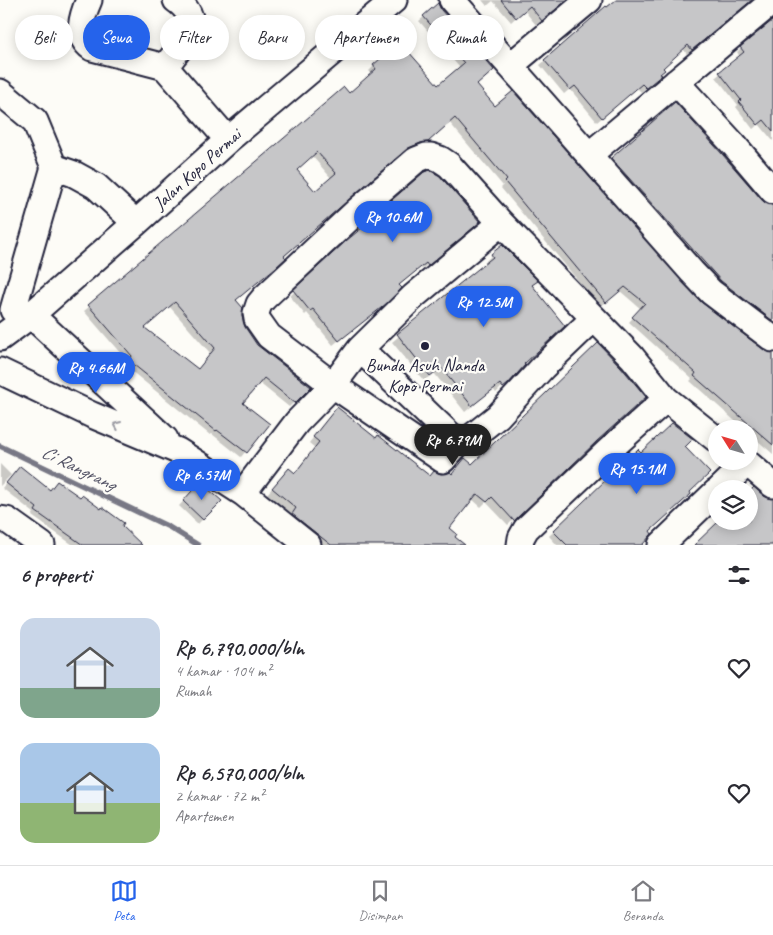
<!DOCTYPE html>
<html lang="id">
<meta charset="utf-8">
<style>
body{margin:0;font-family:Caveat,sans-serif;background:#f7f7f7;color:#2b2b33;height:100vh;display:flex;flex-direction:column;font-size:19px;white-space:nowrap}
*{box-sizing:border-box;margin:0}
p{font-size:16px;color:#7c7c81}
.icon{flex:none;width:28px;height:28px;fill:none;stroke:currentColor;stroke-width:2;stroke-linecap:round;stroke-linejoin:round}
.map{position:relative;height:545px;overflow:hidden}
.panel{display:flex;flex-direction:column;background:#fff;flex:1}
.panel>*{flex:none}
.guide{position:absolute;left:15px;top:15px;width:500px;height:45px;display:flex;gap:10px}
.needle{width:32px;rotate:307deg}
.controls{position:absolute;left:708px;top:420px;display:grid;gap:10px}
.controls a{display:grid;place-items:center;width:50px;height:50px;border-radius:50%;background:#fff;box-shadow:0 2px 12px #0003;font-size:25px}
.price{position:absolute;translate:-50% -42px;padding:0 11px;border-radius:18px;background:#2563eb;color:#fff;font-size:16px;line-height:32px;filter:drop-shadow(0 1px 2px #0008)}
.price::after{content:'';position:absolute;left:50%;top:30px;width:15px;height:11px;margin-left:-8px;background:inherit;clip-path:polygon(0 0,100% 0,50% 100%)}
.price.selected{background:#222;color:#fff}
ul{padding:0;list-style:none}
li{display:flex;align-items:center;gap:15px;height:125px;padding:0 20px}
li span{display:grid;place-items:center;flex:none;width:140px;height:100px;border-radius:15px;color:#555}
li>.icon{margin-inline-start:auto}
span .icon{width:60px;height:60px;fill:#fffc;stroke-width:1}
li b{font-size:21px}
h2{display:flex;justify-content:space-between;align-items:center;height:60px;padding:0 20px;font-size:21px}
.pill{padding:0 18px;border-radius:22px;background:#fff;box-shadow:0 2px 12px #0003;font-size:18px;line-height:45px}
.pill.selected{background:#2563eb;color:#fff}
.dock{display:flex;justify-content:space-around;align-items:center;height:70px;border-top:1px solid #e1e1e2;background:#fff;font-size:14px;color:#7c7c81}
.dock a{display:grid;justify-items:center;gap:2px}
.dock .selected{color:#2563eb}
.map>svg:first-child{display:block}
</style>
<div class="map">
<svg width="773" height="545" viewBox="0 0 773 545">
<rect width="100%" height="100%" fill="#fdfcf7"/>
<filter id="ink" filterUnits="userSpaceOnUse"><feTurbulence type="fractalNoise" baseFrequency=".02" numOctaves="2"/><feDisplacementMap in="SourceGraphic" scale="10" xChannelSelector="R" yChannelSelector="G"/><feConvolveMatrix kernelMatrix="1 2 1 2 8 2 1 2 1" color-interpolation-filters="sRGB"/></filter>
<g filter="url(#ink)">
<!-- shadow -->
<path fill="#0003" fill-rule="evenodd" d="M482,0H567L536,25L524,10L511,22L493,1L487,6Z
M617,0H753L687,54L683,49L662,68L655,80L641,92L637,88L597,122L570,89L564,94L540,65Z
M438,5L475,85L495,108L700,303L764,352L773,354V454L749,433V429H744L690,381L692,379L629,322L641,309L620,291L600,307L501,188L503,186L449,122L421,146L415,147L400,154L235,300L244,327L257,345L310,387L289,407L258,382L242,403L268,424L241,457L212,434L210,435L125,366L128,362L84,311L349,95L372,74L369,71L374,66L437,87L460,68L419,21ZM312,156L331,178L315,193L296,170ZM169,306L211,354L197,370L144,328Z
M773,21V141L759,124L753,129L736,107L738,105L716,77L740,57L737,52L741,48Z
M675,104L761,201L773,206V330L716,286L607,164Z
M379,212L474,226L422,269L420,267L398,285L379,308L333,345L307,313L305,315L290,296L347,242L375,219L374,217Z
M492,255L536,281L531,286L522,364L523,365L496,393L493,389L465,412L434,373L424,381L392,342L488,263L486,261Z
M332,414L376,439L430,477L451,475L472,466L590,447L508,525L486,502L481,507L472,499L448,529L453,537L463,545H319L287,520L292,514L267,494L289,469L294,474L315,448L309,443Z
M683,447L649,531L640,545H557L549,536L638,451L641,454Z
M0,464L11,475L0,486Z
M15,472L121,526L140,545H73L32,516L34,513L2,488Z
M200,484L220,501L198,524L179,506Z"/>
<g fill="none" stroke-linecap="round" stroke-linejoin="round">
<!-- stream -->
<path stroke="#787885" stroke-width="5.5" d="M0,446L169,527L198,545"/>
</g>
<!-- building -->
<path fill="#c6c6c8" stroke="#22223b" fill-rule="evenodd" d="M501,0H567L542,21L530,6L516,18Z
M616,0H752L692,50L688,45L663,68L665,70L660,74L662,75L646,88L642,84L602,118L575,86L570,90L544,60L606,6L607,7Z
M438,3L441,10L494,70L477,85L495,106L513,91L701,302L764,350L773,353V445L694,376L696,373L632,317L645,303L625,287L606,303L505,182L507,180L455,118L428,142L421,143L407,149L284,256L286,258L275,268L236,300L243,308L242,315L245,327L257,345L311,387L295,403L264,378L243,403L270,424L247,453L217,430L216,431L129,361L132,356L88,305L344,87L349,93L376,69L373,65L400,42L438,85L464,63L423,16ZM317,152L336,173L315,191L297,170ZM175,302L215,348L198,369L145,328Z
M773,20V131L764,120L758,125L739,102L741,100L719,72L744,52L740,47Z
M675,102L723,155L762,200L768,204L773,205V321L721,281L611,158Z
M429,170L440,176L480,222L428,266L426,263L399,285L402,288L386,304L339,341L313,309L310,311L293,290L346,241L380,213L378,212L424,172Z
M502,245L538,281L532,285L565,326L524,364L525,365L508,384L503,388L500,384L472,406L441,368L430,376L397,334L493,257L491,254Z
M598,343L621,367L646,397L597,441L514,521L492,497L487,502L477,494L450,528L457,534L455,537L465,545H331L292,514L296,508L272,488L289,468L295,473L319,442L313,437L337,407L376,438L378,435L430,476L434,471L441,474L450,472L452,474L465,458L472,464Z
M672,423L693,439L685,447L710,473L690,492L691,494L650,531L652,534L642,545H567L553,531L638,449L641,452Z
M20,466L50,490L57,481L80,497L82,495L101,509L102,507L124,523L122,526L142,545H83L35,511L37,508L6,483Z
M200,482L222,501L203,520L183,501Z
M754,487L764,496L773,499V545H694L719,521H749V492Z"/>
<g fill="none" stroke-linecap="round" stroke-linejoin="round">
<defs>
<path id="minor" d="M89,0C82,16 75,36 92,48L165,67L228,140
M452,0L692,272L711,292L773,339
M510,66L589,0
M165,67C181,45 207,22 176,0
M676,82L734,145L773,191
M0,92L35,121L54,167
M589,155L773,1
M13,310L54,167L74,174L96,186L136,223
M14,310L31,315L165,439
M593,319L543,367L498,416L478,432L470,438L461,440L443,460L333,385L269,336L257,319L256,313L259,304L264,298L358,210L416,160L426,156H431L440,159L449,165L501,223L632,357L666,399L716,439
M0,338L31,315L136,223L228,140L394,0
M360,349L451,436L461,440
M0,371L92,415L178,451L243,493L308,545
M745,461L773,485
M720,489L747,463
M243,493L297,422L333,385L360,349L414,296L501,223
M0,519L7,520L42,545
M520,545L521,538L526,529L607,452L666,399
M661,545L716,492"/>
</defs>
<!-- minor casing -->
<use href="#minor" stroke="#22223b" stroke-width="29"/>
<!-- minor -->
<use href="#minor" stroke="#fdfcf7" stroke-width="25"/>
</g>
<!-- one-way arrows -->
<defs><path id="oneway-chevron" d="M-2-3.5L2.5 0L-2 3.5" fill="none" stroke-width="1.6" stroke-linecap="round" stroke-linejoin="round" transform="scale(1.25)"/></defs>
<use stroke="#9a9aa2" href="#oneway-chevron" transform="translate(117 425) rotate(-157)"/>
</g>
<!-- markers -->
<circle fill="#22223b" stroke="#fdfcf7" stroke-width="2" cx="425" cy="346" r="5"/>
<g text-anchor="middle" stroke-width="4.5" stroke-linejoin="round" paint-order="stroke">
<!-- street labels -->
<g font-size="18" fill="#22223b" stroke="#fdfcf7">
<text transform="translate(197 169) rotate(-42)" y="6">Jalan Kopo Permai</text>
</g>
<!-- poi labels -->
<g font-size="18" fill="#22223b" stroke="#fdfcf7">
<text x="425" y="371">Bunda Asuh Nanda<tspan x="425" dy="21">Kopo Permai</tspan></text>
</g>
<!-- water labels -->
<g font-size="19" font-style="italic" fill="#545466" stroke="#fdfcf7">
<text transform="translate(79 467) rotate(26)" y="7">Ci Rangrang</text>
</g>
</g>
</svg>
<div class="controls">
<a><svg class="needle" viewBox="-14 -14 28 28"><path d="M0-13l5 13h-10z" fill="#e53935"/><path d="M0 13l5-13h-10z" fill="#7c7c81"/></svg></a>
<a><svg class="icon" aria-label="layers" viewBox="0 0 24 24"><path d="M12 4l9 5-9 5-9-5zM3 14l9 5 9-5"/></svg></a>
</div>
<b class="price" style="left:393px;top:243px">Rp 10.6M</b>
<b class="price" style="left:484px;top:328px">Rp 12.5M</b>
<b class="price" style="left:96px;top:394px">Rp 4.66M</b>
<b class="price selected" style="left:453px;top:466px">Rp 6.79M</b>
<b class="price" style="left:637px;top:495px">Rp 15.1M</b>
<b class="price" style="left:202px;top:501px">Rp 6.57M</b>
<div class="guide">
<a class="pill">Beli</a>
<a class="pill selected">Sewa</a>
<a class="pill">Filter</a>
<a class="pill">Baru</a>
<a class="pill">Apartemen</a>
<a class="pill">Rumah</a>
</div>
</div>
<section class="panel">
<h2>6 properti<svg class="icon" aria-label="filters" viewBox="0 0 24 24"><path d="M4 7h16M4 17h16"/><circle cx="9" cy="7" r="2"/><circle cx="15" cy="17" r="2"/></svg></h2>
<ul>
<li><span style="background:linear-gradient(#c9d6e8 70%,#7fa58c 0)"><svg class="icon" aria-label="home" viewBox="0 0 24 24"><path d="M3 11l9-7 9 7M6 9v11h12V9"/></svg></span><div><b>Rp 6,790,000/bln</b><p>4 kamar · 104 m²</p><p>Rumah</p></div><svg class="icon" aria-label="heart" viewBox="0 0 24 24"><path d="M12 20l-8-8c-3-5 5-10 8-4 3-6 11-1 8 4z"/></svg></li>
<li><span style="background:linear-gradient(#a9c7e8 60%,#8fb573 0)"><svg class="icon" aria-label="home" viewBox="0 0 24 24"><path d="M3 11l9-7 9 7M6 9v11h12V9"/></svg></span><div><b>Rp 6,570,000/bln</b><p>2 kamar · 72 m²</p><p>Apartemen</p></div><svg class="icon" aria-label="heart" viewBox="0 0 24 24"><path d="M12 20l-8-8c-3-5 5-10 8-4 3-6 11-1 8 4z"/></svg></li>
</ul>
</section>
<nav class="dock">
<a class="selected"><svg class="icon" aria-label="map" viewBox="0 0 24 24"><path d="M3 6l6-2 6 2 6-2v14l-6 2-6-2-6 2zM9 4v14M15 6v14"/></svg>Peta</a>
<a><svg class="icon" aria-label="saved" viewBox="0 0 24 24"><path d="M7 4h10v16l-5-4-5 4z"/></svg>Disimpan</a>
<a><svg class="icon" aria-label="home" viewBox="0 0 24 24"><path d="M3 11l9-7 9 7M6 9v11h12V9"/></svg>Beranda</a>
</nav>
